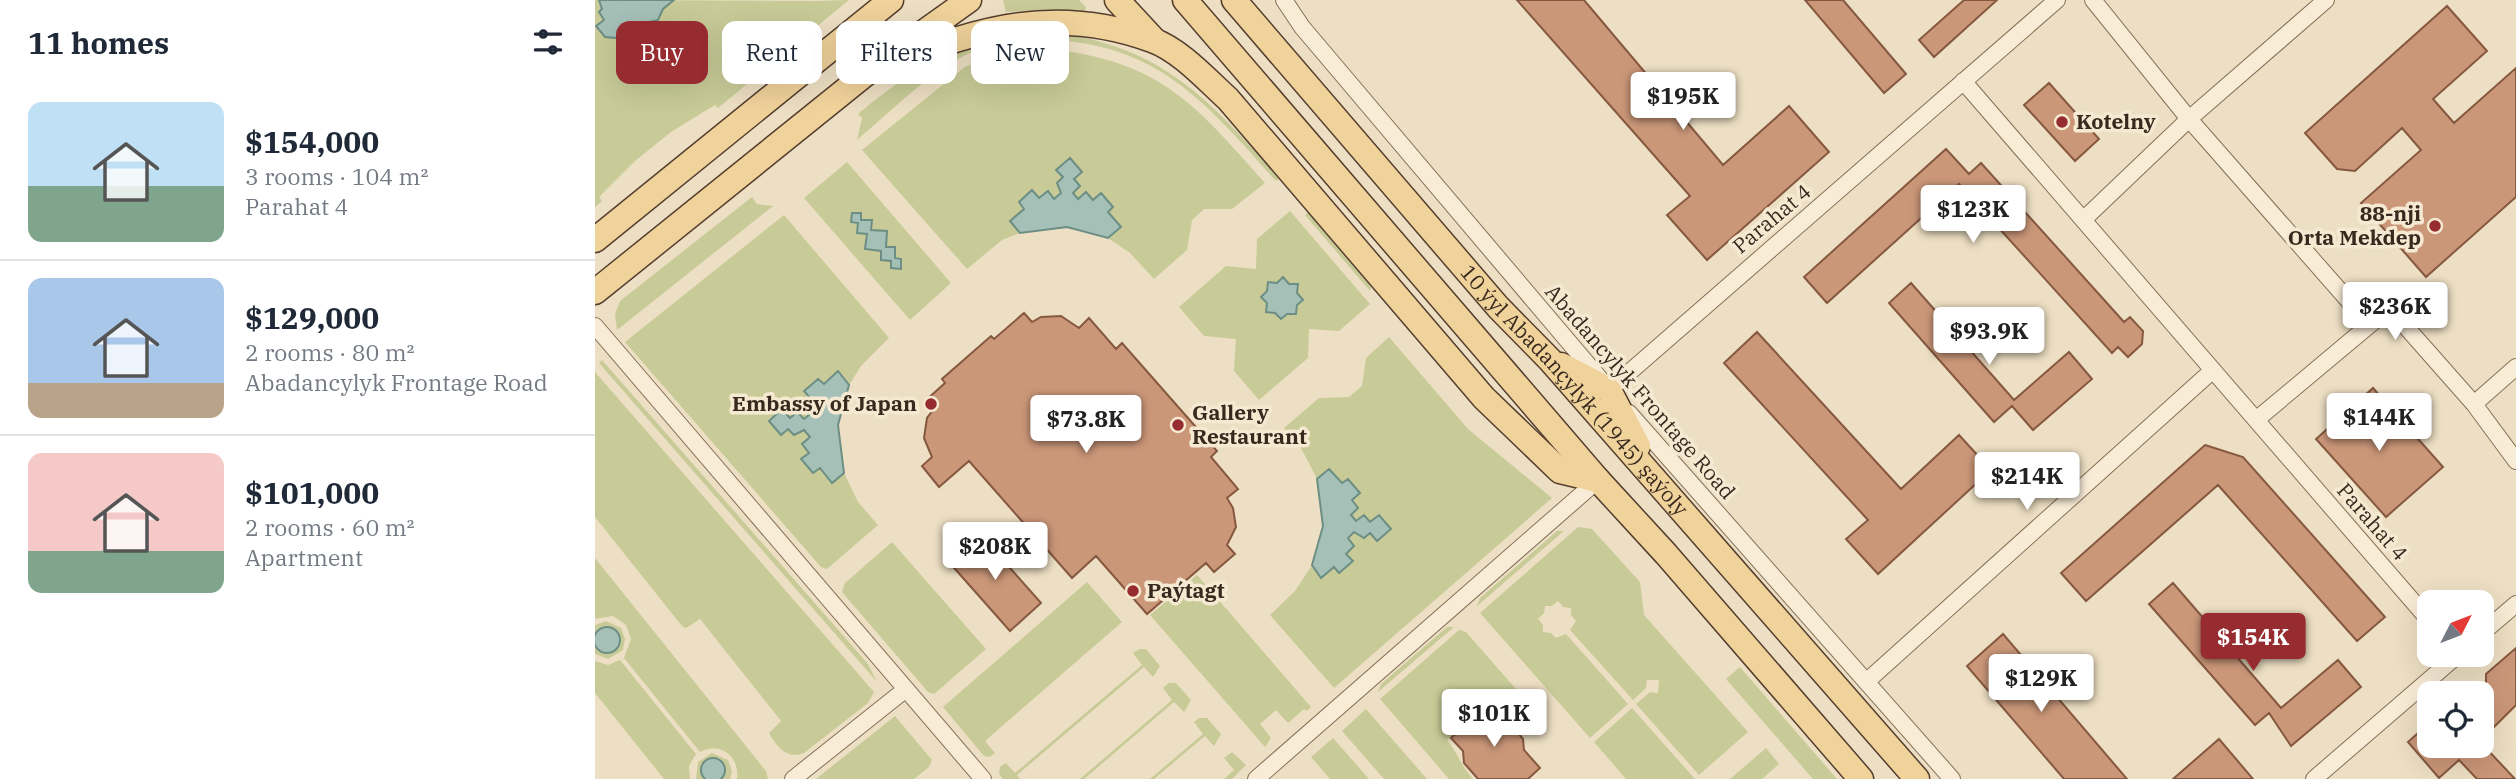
<!DOCTYPE html>
<meta charset="utf-8">
<style>
body{margin:0;font-family:"IBM Plex Serif",serif;background:#f2f2f3;color:#1f2937;height:100vh;display:flex;flex-direction:column;font-size:26px;white-space:nowrap}
*{box-sizing:border-box;margin:0}
p{font-size:23px;color:#747a83}
.icon{flex:none;width:38px;height:38px;fill:none;stroke:currentColor;stroke-width:2;stroke-linecap:round;stroke-linejoin:round}
.map{position:relative;flex:1;overflow:hidden}
.details{display:flex;flex-direction:column;background:#fff;width:595px}
.details>*{flex:none}
.hud{position:absolute;left:21px;top:21px;width:665px;height:63px;display:flex;gap:14px}
.needle{width:46px;rotate:48deg}
.buttons{position:absolute;left:1822px;top:590px;display:grid;gap:14px}
.buttons a{display:grid;place-items:center;width:77px;height:77px;border-radius:14px;background:#fff;box-shadow:0 7px 28px #0002;font-size:35px}
.price{position:absolute;translate:-50% -60px;padding:0 16px;border-radius:7px;background:#fff;color:#222;font-size:23px;line-height:46px;filter:drop-shadow(0 2px 4px #0008)}
.price::after{content:'';position:absolute;left:50%;top:42px;width:21px;height:16px;margin-left:-10px;background:inherit;clip-path:polygon(0 0,100% 0,50% 100%)}
.price.active{background:#962b30;color:#fff}
ul{padding:0;list-style:none}
li{display:flex;align-items:center;gap:21px;height:175px;padding:0 28px}
li+li{border-top:2px solid #e0e1e3}
li span{display:grid;place-items:center;flex:none;width:196px;height:140px;border-radius:14px;color:#555}
li>.icon{margin-inline-start:auto}
span .icon{width:84px;height:84px;fill:#fffc;stroke-width:1}
li b{font-size:30px}
h2{display:flex;justify-content:space-between;align-items:center;height:84px;padding:0 28px;font-size:30px}
.pill{padding:0 24px;border-radius:14px;background:#fff;box-shadow:0 7px 28px #0002;font-size:24px;line-height:63px}
.pill.active{background:#962b30;color:#fff}
main{display:flex;flex:1;min-height:0}
.map>svg:first-child{display:block}
</style>
<main>
<section class="details">
<h2>11 homes<svg class="icon" aria-label="filters" viewBox="0 0 24 24"><path d="M4 7h16M4 17h16"/><circle cx="9" cy="7" r="2"/><circle cx="15" cy="17" r="2"/></svg></h2>
<ul>
<li><span style="background:linear-gradient(#bfe0f5 60%,#7fa58c 0)"><svg class="icon" aria-label="home" viewBox="0 0 24 24"><path d="M3 11l9-7 9 7M6 9v11h12V9"/></svg></span><div><b>$154,000</b><p>3 rooms · 104 m²</p><p>Parahat 4</p></div></li>
<li><span style="background:linear-gradient(#a9c7e8 75%,#b9a48a 0)"><svg class="icon" aria-label="home" viewBox="0 0 24 24"><path d="M3 11l9-7 9 7M6 9v11h12V9"/></svg></span><div><b>$129,000</b><p>2 rooms · 80 m²</p><p>Abadancylyk Frontage Road</p></div></li>
<li><span style="background:linear-gradient(#f6c9c9 70%,#7fa58c 0)"><svg class="icon" aria-label="home" viewBox="0 0 24 24"><path d="M3 11l9-7 9 7M6 9v11h12V9"/></svg></span><div><b>$101,000</b><p>2 rooms · 60 m²</p><p>Apartment</p></div></li>
</ul>
</section>
<div class="map">
<svg width="1921" height="779" viewBox="0 0 1921 779">
<rect width="100%" height="100%" fill="#eddfc3"/>
<!-- green -->
<path fill="#c8cb97" d="M0,0L223,1L254,0L123,108L120,105L76,132L40,161L4,197L7,201L0,207Z
M408,0H484L491,7L489,15L451,10L411,12Z
M468,34C571,49 618,104 684,178L681,181C598,87 550,33 415,40V37Z
M406,38V42C351,54 305,104 262,140L267,118L263,114C316,71 339,56 406,38Z
M456,49C566,62 600,104 670,183L637,209H609L597,220L592,250L559,279L535,253L513,238L526,227L513,212L518,207L506,194L498,201L483,199L468,178L467,193L460,199L444,198L437,191L424,202L429,208L415,221L425,233L407,240L372,269L267,150L371,66L415,54L420,50Z
M252,162L356,283L315,320L209,198Z
M157,197L162,204L178,206L22,330L20,314L25,301Z
M695,211L775,304L744,331L714,329L713,358L664,400L639,371L641,339L609,336L584,307L631,266L661,269L662,239Z
M713,212L776,287L775,291L710,215Z
M189,215L294,338L266,366L254,385L243,372L228,384L210,391L217,399L215,414L194,429L209,430L215,437L214,453L207,460L218,473L224,468L237,482L249,473L263,502L283,525L232,569L226,567L30,342Z
M794,337L873,429L957,498L739,688L675,615L700,591L717,565L727,577L739,567L744,573L758,562L751,554L752,538L775,522L761,521L756,515L757,500L765,493L748,484L734,469L722,479L705,446L689,428L724,398L754,397L767,386L771,358Z
M7,360L273,664L282,682L4,363Z
M0,372L279,692L273,703L209,753C192,760 182,747 174,733L186,721L105,619L91,628L87,626L0,517Z
M983,527L997,529L1045,582L1049,615L1153,732L1104,775L1041,704L1055,692L1063,693L1064,680H1052L1051,688L1038,700L975,630L981,621L976,615V608L968,607L963,601L957,606H950L949,613L943,619L948,625V632L956,633L961,638L971,634L1033,704L995,738L885,613Z
M962,531H969L882,606L885,598Z
M297,542L391,649L339,694L333,692L247,592L250,583Z
M0,558L171,771L173,779H142C145,757 126,741 105,752L29,658L36,639L31,625L18,616L0,619Z
M602,575L716,707L712,711L709,709L693,723L681,710L665,724L676,738L670,747L555,615Z
M492,582L527,622L390,741L400,753L395,757L389,756L348,707Z
M11,621L26,628L30,639L28,650L13,659L0,654V625Z
M852,627H859L783,692L786,684Z
M864,630L871,632L949,721L931,736C919,722 906,716 893,704L852,740C863,753 866,766 878,779H854L785,699Z
M544,649H551L565,666L558,677L549,667L422,775L425,779H408L404,774L405,767L411,763L420,773L547,665L538,653Z
M25,660L101,754L94,766L95,779H69L0,693V661L13,665Z
M1145,667L1242,779H1218L1131,679Z
M574,683H581L596,700L589,712L579,702L489,779H485L577,700L568,688Z
M1037,708L1100,779H1031L999,742Z
M771,709L832,779H789L747,731Z
M300,716L337,760L334,767L319,779H221Z
M604,718H612L626,734L619,746L610,736L559,779H555L608,734L599,722Z
M738,738L774,779H735L716,757Z
M1171,748L1184,764L1167,779H1135Z
M637,752L651,765L637,779H629L639,770L629,758Z
M117,753L133,760L137,771L135,779H101L103,762Z"/>
<!-- water -->
<path fill="#a5c0b7" stroke="#6c8e84" stroke-width="2" d="M4,0H79L68,9L63,20L50,23L31,39L10,37L1,26L9,20L4,12L7,9Z
M475,158L487,172L479,179L485,186L478,193L483,199L491,192L498,200L506,193L518,207L513,212L526,227L513,238L472,227L425,233L415,221L429,209L424,202L437,190L444,198L453,191L459,199L466,193L462,183L468,177L461,170Z
M257,213H266V220H277L276,230L292,231L291,247H300V258L306,259V269L296,268V261L286,260V251L270,249L272,234L262,233L263,223L256,222Z
M688,277L694,284H703L702,293L708,300L702,305L701,314H692L686,319L680,313L671,312L672,303L666,297L672,291L673,282L682,283Z
M243,371L254,385L243,425L249,473L237,483L225,468L218,473L206,459L214,453L207,444L215,437L209,430L199,435L193,429L186,435L174,421L187,409L195,418L202,412L209,419L215,414L209,406L216,399L209,391L223,379L229,384Z
M734,469L747,483L753,479L765,493L757,500L763,508L756,515L761,521L769,515L775,522L784,515L796,529L782,541L775,533L769,538L759,532L753,538L759,546L751,554L758,561L744,573L739,567L726,578L717,565L728,526L722,479Z
M-1 640a13 13 0 1 1 26 0a13 13 0 1 1-26 0Z
M106 770a12 12 0 1 1 24 0a12 12 0 1 1-24 0Z"/>
<!-- building -->
<path fill="#cb9779" stroke="#865840" stroke-width="2" d="M922,0H989L1128,165L1194,106L1234,152L1112,260L1072,215L1095,196Z
M1210,0H1248L1311,74L1289,93Z
M1369,0H1402L1339,57L1324,40Z
M1852,6L1892,51L1838,99L1859,123L1921,68V197L1831,277L1766,203L1826,150L1807,128L1760,171L1742,169L1710,133Z
M1454,83L1504,139L1480,161L1429,105Z
M1351,149L1374,174L1386,163L1529,322L1535,317L1548,331L1547,344L1533,357L1523,347L1517,353L1364,184L1232,303L1209,277Z
M1316,283L1419,400L1474,352L1497,379L1438,430L1417,406L1399,422L1294,303Z
M429,313L437,322L446,317L466,316L484,328L494,318L521,349L527,343L622,451L616,457L643,489L632,498L638,508L641,527L632,545L640,554L619,572L611,563L552,614L501,556L477,578L374,461L344,487L327,466L337,457L329,438L332,418L338,410L330,401L350,383L347,379L396,336L399,339Z
M1162,332L1306,489L1364,435L1396,470L1283,574L1251,539L1273,520L1129,363Z
M1778,388L1848,467L1791,517L1721,439Z
M1610,445L1648,457L1790,617L1762,641L1623,485L1491,601L1466,573Z
M385,534L446,603L415,631L353,561Z
M1578,583L1686,708L1743,660L1766,687L1696,746L1674,713L1660,725L1554,604Z
M1408,634L1532,779H1469L1372,666Z
M1921,648V705L1886,740V695L1891,701V674Z
M891,706L903,720L915,723L928,739L929,750L945,768L933,779H883L869,763L868,751L856,738Z
M1834,723V746H1889L1920,779H1882L1864,760L1844,778L1813,742Z
M1624,739L1658,779H1578Z"/>
<g fill="none" stroke-linecap="round" stroke-linejoin="round">
<defs>
<path id="street" d="M689,0L707,27L1006,380
M1498,0L1594,119L1774,324
M1368,81L1834,620
M1488,220L1594,119L1731,0
M0,326L388,779
M1014,390L1462,0
M1879,404L1921,367
M1034,413L1357,779
M1661,420L1790,312L1804,319L1879,404L1921,461
M1886,634L1921,604
M1271,682L1618,370
M198,779L311,689
M661,779L1003,480
M1719,779L1864,654"/>
<g id="primary">
<path d="M522,0L559,40"/>
<path d="M590,0L1003,480L1071,554L1266,779"/>
<path id="s1" d="M639,0L903,307L955,360L1322,779"/>
<path d="M273,72C369,34 452,1 557,40C585,50 611,79 633,99L889,398L965,471L1003,480"/>
<path d="M0,240L296,0"/>
<path d="M0,292L273,72L374,0"/>
<path d="M966,365L1014,390L1043,446"/>
</g>
</defs>
<!-- street casing -->
<use href="#street" stroke="#87705a" stroke-width="18"/>
<!-- primary casing -->
<use href="#primary" stroke="#553e2e" stroke-width="27"/>
<!-- street -->
<use href="#street" stroke="#f8ecd6" stroke-width="16"/>
<!-- primary -->
<use href="#primary" stroke="#f0d29b" stroke-width="24"/>
</g>
<!-- markers -->
<g fill="#962b30" stroke="#f5e9d2" stroke-width="2.5">
<circle cx="1467" cy="122" r="7"/>
<circle cx="1840" cy="226" r="7"/>
<circle cx="336" cy="404" r="7"/>
<circle cx="583" cy="425" r="7"/>
<circle cx="538" cy="591" r="7"/>
</g>
<g text-anchor="middle" stroke-width="7" stroke-linejoin="round" paint-order="stroke">
<!-- poi labels -->
<g font-size="21" font-weight="bold" fill="#37291e" stroke="#f5e9d2" text-anchor="start">
<text x="1481" y="129">Kotelny</text>
<text x="1826" y="221" text-anchor="end">88-nji<tspan x="1826" dy="24">Orta Mekdep</tspan></text>
<text x="322" y="411" text-anchor="end">Embassy of Japan</text>
<text x="597" y="420">Gallery<tspan x="597" dy="24">Restaurant</tspan></text>
<text x="552" y="598">Paýtagt</text>
</g>
<!-- street labels -->
<g font-size="21" fill="#37291e" stroke="#f5e9d2">
<text transform="translate(1177 219) rotate(-40)" y="7">Parahat 4</text>
<text dy="7" stroke="none"><textPath href="#s1" startOffset="518">10 ýyl Abadançylyk (1945) şaýoly</textPath></text>
<text transform="translate(1045 392) rotate(49)" y="7">Abadancylyk Frontage Road</text>
<text transform="translate(1777 522) rotate(49)" y="7">Parahat 4</text>
</g>
</g>
</svg>
<div class="buttons">
<a><svg class="needle" viewBox="-14 -14 28 28"><path d="M0-13l5 13h-10z" fill="#e53935"/><path d="M0 13l5-13h-10z" fill="#747a83"/></svg></a>
<a><svg class="icon" aria-label="locate" viewBox="0 0 24 24"><circle cx="12" cy="12" r="6"/><path d="M12 2v4M12 18v4M2 12h4M18 12h4"/></svg></a>
</div>
<b class="price" style="left:1088px;top:132px">$195K</b>
<b class="price" style="left:1378px;top:245px">$123K</b>
<b class="price" style="left:1800px;top:342px">$236K</b>
<b class="price" style="left:1394px;top:367px">$93.9K</b>
<b class="price" style="left:1784px;top:453px">$144K</b>
<b class="price" style="left:491px;top:455px">$73.8K</b>
<b class="price" style="left:1432px;top:512px">$214K</b>
<b class="price" style="left:400px;top:582px">$208K</b>
<b class="price active" style="left:1658px;top:673px">$154K</b>
<b class="price" style="left:1446px;top:714px">$129K</b>
<b class="price" style="left:899px;top:749px">$101K</b>
<div class="hud">
<a class="pill active">Buy</a>
<a class="pill">Rent</a>
<a class="pill">Filters</a>
<a class="pill">New</a>
</div>
</div>
</main>
